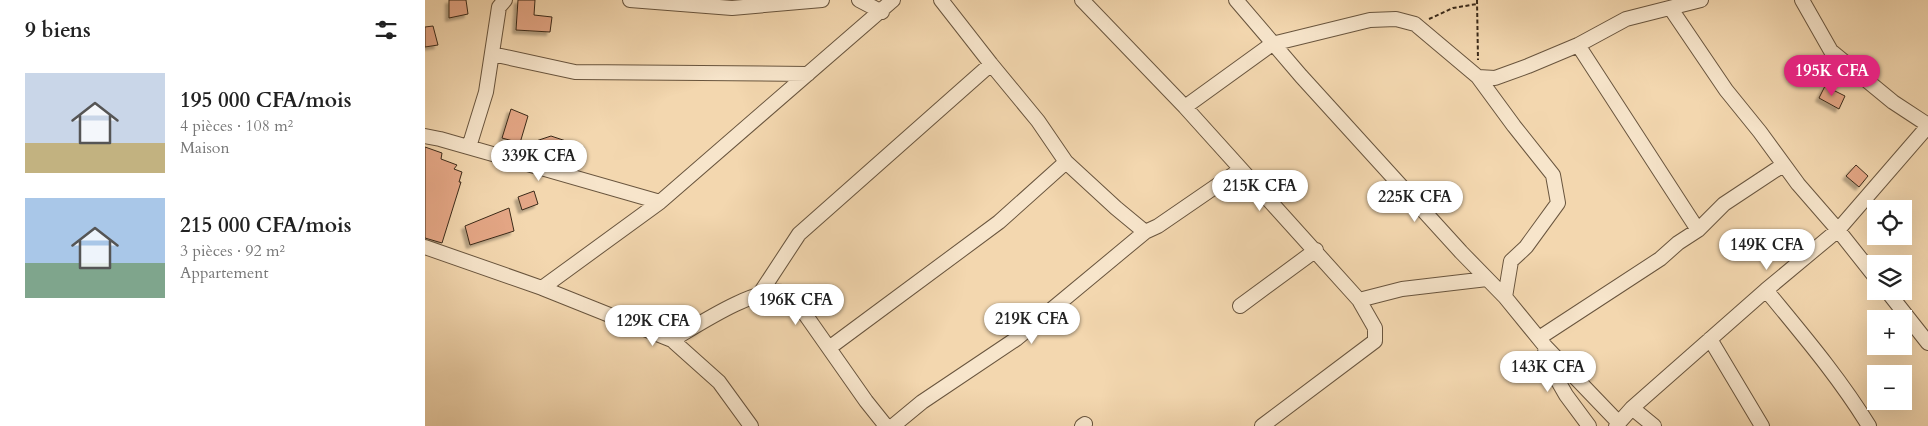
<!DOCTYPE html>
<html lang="fr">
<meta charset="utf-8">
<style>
body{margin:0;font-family:Cardo,serif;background:#f2f2f2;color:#222;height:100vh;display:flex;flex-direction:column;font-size:19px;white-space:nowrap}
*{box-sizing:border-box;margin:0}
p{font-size:16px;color:#767676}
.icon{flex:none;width:28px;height:28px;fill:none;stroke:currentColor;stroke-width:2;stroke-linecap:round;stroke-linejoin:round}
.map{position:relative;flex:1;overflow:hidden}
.sheet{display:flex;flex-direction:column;background:#fff;width:425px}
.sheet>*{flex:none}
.buttons{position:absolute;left:1442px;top:200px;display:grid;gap:10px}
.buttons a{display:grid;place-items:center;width:45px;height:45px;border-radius:0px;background:#fff;box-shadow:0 5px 20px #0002;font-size:25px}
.price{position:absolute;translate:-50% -42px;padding:0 11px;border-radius:18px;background:#fff;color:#222;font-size:16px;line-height:32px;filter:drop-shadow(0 1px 2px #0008)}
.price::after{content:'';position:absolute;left:50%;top:30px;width:15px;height:11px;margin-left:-8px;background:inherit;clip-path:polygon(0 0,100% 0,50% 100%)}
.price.on{background:#db2777;color:#fff}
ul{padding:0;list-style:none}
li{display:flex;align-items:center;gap:15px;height:125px;padding:0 25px}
li span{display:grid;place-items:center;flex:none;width:140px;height:100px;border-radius:0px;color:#555}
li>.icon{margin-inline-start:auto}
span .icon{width:60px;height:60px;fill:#fffc;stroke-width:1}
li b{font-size:21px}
h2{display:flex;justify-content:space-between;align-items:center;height:60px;padding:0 25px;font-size:21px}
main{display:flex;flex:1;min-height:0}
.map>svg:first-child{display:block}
</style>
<main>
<section class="sheet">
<h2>9 biens<svg class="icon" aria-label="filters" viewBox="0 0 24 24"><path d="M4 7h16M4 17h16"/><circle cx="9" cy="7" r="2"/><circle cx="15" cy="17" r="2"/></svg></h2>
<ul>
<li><span style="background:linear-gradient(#c9d6e8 70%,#c2b280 0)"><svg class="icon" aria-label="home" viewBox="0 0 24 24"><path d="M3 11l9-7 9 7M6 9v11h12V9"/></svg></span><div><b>195 000 CFA/mois</b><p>4 pièces · 108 m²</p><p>Maison</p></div></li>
<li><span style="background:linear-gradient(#a9c7e8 65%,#7fa58c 0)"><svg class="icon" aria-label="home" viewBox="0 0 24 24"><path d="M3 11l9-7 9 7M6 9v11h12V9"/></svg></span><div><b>215 000 CFA/mois</b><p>3 pièces · 92 m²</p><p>Appartement</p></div></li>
</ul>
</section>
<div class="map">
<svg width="1503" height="426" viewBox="0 0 1503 426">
<defs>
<filter id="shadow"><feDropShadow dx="-3.5" dy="3.5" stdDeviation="1" flood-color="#0004"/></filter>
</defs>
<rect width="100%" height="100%" fill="#f3d7af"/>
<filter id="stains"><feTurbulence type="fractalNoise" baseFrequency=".004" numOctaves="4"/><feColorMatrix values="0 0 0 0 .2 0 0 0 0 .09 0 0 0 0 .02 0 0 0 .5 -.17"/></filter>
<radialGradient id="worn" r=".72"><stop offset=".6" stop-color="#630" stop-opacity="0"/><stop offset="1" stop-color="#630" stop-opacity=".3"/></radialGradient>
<!-- building -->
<path fill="#e5a786" stroke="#3b2a19" filter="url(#shadow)" d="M24,0H41L43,14L24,18Z
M93,0H110L109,15L127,17L125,32L91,30Z
M8,26L13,45L0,47V27Z
M1400,86L1420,96L1414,109L1394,98Z
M86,109L103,116L95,143L77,138Z
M126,136L159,147L152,164L127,157L117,159L101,155L99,145Z
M0,147L17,153L16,159L32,165L29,169L37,172L34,182H36L17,243L0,238Z
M1431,165L1443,176L1434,187L1421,176Z
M109,191L113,204L97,210L93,197Z
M84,208L89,231L45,245L40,226Z"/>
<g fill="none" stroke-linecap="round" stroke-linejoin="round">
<defs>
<path id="street" d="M205,0L307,8L397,0
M434,0L457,12
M516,0L566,64L613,121L641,162L691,208L720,232L733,226L816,169
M657,0L760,107L934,300L977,289L1062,279
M811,0L876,76L1036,252L1080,297L1120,346L1194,423
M1377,0L1406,51L1468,102L1503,125
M1246,9L1301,90L1335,132L1373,184L1413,230L1451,278
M1153,45L1273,230
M67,54L150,72L383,74
M1053,77L1070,78L1103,66L1153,45L1201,19L1276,0
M760,107L847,44L945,20L971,19L990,24L1053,77L1089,126L1128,175L1133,203L1101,247L1086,261L1080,297
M0,136L15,139L235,202
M44,147L61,92L74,7L80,0
M0,247L117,288L247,340L294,382L326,426
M117,288L235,202L468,0
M1341,290C1377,334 1414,377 1444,426
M1462,291L1503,343
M334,295L374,234L566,64
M815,306L891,250
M1114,338L1235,259L1253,243L1273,230L1299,204L1358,165
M1285,339L1337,426
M247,340C273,325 328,288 357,292C360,293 365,296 368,297L441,401L461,426
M1120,346L1121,360L1141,395L1164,426
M404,348L574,222L641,162
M1207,408L1229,426
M468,426L497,402L591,339L720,232
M657,426L660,424
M837,426L950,341V328L934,300
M1191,426L1207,408L1341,290L1413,230L1503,126"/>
</defs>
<!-- street casing -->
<use href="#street" stroke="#69553e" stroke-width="16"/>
<!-- path -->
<path stroke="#3b2a19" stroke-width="2" stroke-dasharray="4 2.5" stroke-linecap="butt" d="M1052,0L1053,60
M1004,19L1028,8L1052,4"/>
<!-- street -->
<use href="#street" stroke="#f7e5cb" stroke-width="14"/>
</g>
<rect width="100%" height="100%" filter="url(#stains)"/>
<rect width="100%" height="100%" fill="url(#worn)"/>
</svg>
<div class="buttons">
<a><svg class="icon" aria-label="locate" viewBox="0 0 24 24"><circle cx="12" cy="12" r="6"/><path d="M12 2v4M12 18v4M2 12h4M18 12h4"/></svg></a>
<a><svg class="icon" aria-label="layers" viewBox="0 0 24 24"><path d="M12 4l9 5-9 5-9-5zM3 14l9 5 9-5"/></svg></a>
<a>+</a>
<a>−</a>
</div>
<b class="price on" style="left:1407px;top:97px">195K CFA</b>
<b class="price" style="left:114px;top:182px">339K CFA</b>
<b class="price" style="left:835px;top:212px">215K CFA</b>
<b class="price" style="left:990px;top:223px">225K CFA</b>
<b class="price" style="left:1342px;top:271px">149K CFA</b>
<b class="price" style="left:371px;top:326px">196K CFA</b>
<b class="price" style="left:607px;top:345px">219K CFA</b>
<b class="price" style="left:228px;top:347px">129K CFA</b>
<b class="price" style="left:1123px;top:393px">143K CFA</b>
</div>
</main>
